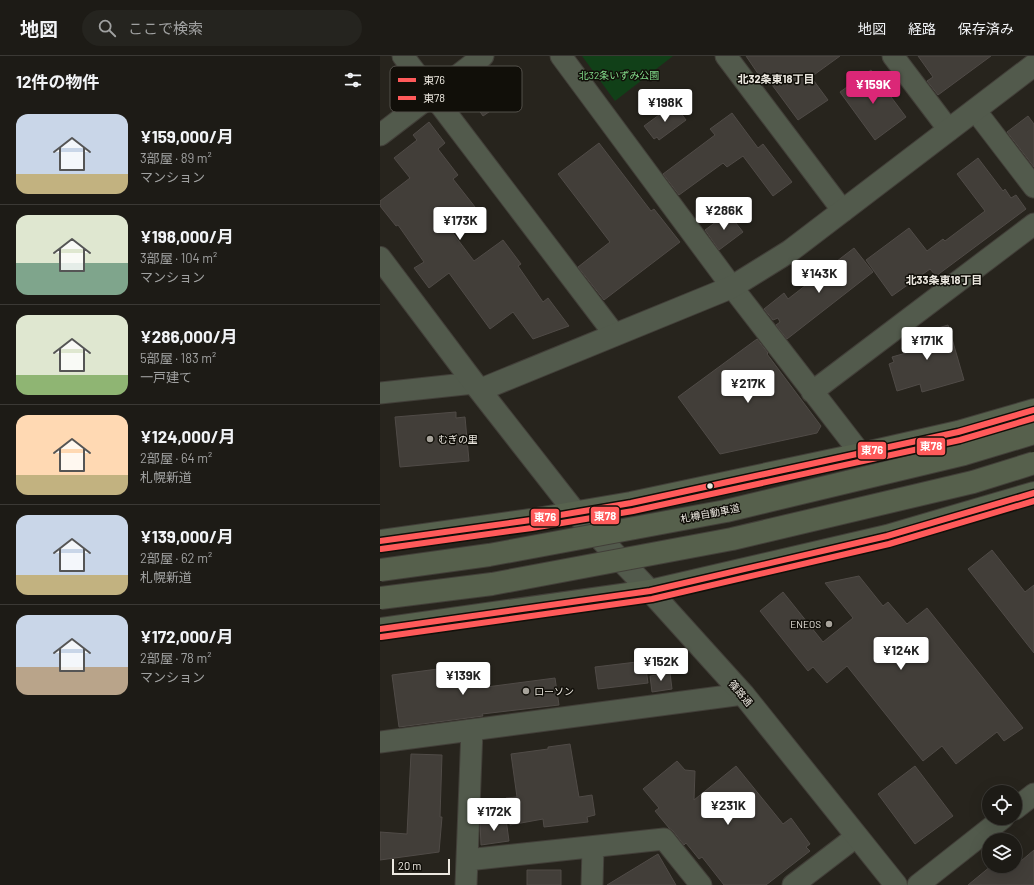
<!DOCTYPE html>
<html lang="ja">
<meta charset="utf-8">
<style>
body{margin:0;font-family:Barlow,"Noto Sans JP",sans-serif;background:#25241f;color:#f1f3f6;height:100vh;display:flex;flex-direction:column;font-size:15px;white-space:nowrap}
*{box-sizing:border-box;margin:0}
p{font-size:13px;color:#a0a1a1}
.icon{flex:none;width:22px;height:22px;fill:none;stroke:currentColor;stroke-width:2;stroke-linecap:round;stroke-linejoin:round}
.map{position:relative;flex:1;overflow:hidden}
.details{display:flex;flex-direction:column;background:#1d1b16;width:380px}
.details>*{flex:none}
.fabs{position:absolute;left:602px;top:729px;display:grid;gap:8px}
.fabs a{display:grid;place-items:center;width:40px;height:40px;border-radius:50%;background:#1d1b16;box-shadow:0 4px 16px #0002,0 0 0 1px #3b3935;font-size:20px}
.scale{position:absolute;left:12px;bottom:10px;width:58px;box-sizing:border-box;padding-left:4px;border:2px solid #ede9e1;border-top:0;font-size:11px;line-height:14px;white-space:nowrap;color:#ede9e1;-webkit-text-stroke:3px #110f09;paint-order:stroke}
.price{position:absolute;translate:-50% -34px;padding:0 9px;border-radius:4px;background:#fff;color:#222;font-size:13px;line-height:26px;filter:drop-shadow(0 1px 2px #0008)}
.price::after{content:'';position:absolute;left:50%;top:24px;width:12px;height:9px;margin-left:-6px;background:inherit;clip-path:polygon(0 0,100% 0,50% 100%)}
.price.current{background:#db2777;color:#fff}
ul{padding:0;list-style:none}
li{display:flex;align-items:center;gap:12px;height:100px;padding:0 16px}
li+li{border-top:1px solid #3b3935}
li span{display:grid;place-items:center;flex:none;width:112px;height:80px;border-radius:12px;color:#555}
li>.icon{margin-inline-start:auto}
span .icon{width:48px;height:48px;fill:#fffc;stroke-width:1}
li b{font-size:17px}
h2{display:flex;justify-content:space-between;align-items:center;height:48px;padding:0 16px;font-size:17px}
header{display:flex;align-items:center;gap:24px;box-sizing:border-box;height:56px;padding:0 20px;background:#1d1b16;border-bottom:1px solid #3b3935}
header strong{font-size:19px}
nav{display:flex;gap:22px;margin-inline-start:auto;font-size:14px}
.search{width:280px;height:36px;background:#25241f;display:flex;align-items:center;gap:10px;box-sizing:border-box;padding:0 14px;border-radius:22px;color:#a0a1a1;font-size:15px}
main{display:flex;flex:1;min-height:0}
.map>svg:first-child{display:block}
</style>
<header>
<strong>地図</strong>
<div class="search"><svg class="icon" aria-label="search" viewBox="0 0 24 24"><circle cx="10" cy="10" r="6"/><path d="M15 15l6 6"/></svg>ここで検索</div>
<nav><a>地図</a><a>経路</a><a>保存済み</a></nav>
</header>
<main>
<section class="details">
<h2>12件の物件<svg class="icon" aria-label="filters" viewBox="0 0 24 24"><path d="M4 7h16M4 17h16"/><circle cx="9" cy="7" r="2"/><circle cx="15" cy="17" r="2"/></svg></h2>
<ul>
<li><span style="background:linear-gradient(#c9d6e8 75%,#c2b280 0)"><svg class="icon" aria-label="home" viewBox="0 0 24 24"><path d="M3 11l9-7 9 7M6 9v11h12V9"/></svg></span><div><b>¥159,000/月</b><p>3部屋 · 89 m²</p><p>マンション</p></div></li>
<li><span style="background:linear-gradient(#dfe7d0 60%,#7fa58c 0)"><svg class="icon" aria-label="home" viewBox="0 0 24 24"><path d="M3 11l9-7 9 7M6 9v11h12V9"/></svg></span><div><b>¥198,000/月</b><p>3部屋 · 104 m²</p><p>マンション</p></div></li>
<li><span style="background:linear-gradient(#dfe7d0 75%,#8fb573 0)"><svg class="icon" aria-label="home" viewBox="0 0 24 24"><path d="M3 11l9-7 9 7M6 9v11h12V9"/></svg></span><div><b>¥286,000/月</b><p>5部屋 · 183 m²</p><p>一戸建て</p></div></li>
<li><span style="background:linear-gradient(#ffd9b3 75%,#c2b280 0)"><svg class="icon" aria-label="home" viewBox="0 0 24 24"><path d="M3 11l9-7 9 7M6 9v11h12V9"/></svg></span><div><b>¥124,000/月</b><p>2部屋 · 64 m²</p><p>札幌新道</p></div></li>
<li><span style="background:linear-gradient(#c9d6e8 75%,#c2b280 0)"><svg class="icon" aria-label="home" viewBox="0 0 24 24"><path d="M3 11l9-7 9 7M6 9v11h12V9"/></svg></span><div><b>¥139,000/月</b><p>2部屋 · 62 m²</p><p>札幌新道</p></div></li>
<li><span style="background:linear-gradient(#c9d6e8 65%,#b9a48a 0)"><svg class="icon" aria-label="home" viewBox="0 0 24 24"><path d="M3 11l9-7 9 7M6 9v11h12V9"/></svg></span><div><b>¥172,000/月</b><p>2部屋 · 78 m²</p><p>マンション</p></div></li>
</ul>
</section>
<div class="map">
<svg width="654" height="829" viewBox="0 0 654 829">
<rect width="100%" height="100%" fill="#27241d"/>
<!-- green -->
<path fill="#114018" d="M202,0H293L235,45Z"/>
<!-- building -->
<path fill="#423e39" stroke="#504b47" d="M366,0H460L431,21L448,44L418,64L387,22L383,25Z
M538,0H611L558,39L547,25L553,21Z
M491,14L526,61L495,84L460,36Z
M109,22L125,45L103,60L87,37Z
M294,48L306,64L279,84L277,81L274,83L264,70Z
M352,57L378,92L383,88L412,126L393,140L363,100L347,111L343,107L299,139L283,118L335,79L330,73Z
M648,60L654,68V111L627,76Z
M49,66L65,87L58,93L78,119L73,123L95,151L69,172L94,205L123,184L141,208L138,210L163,246L168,242L189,270L153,283L133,256L110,273L69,217L49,232L34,212L44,206L18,169L16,170L0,150V145L30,122L14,102L37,84L33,79Z
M219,87L271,155L274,153L300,186L224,244L198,211L230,186L178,118Z
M598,102L623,135L625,133L631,142L636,139L646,153L556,220L550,213L512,240L486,204L529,172L547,195L563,183L565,185L605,155L577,118Z
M348,157L363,176L339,194L325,174Z
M474,192L493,216L407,283L396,269L400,266L398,262L393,264L384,253L404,237L408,243Z
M568,269L584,324L542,336L540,328L517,335L509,308L514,306L512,301L526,297L522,283Z
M377,283L388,297L387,298L441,370L437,377L340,398L298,341Z
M76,356V362L85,361L89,405L20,411L15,361Z
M612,494L645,536L654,529V597L588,513Z
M479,520L503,550L508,546L527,568L547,552L643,672L624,685L617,676L576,708L562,690L543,705L467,610L447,627L433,611L428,615L380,555L403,536L443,586L473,562L445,527Z
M265,605L268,627L218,633L215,611Z
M96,608L99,632L175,622L179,649L102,658L103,660L19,671L12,619Z
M290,617L292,633L272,636L270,620Z
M190,688L199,741L212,739L215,759L207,761L208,766L164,771L163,763L130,769L126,742L137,741L131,698L168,693V691Z
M31,698L62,699L60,761H62L59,796L0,804V776L27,778Z
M297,705L305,714L315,715L314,744L356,710L403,768L411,762L430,788L426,791L430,795L386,829H344L322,801L319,803L306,787L304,789L293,775L289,772L275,755L279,752L263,733Z
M535,710L573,760L535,788L498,738Z
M126,763L129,785L101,789L100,767Z
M654,794V829H588L611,810H635Z
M278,798L296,829H227Z
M147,814H181V829H147Z"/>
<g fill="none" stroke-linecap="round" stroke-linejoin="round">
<defs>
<path id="minor" d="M23,0L235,279
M181,0L352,231L481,398
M346,0L463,155
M513,0L569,74
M595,54L654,131
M0,79L103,0
M432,336L654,168
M0,337L94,327
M0,686L363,638
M635,753L654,738
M87,804L284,783L321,829
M86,829L92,674
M212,829L213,791
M413,829L477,780
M538,829L623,762"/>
<path id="tertiary" d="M0,202L94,327L195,456L270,535L363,638L516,829
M100,334L352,231L410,195L654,9"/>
<path id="trunk" d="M0,485L151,464L251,447L481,398L578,376L654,354
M0,573L270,535L507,480L654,437"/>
</defs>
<!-- minor casing -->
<use href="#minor" stroke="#423f39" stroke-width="23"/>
<!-- tertiary casing -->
<use href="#tertiary" stroke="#423f39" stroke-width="24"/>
<!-- trunk casing -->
<use href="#trunk" stroke="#423f39" stroke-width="24"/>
<!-- minor -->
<use href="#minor" stroke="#525a4c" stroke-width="21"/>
<!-- tertiary -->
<use href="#tertiary" stroke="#525a4c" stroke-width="22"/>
<!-- trunk -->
<use href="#trunk" stroke="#57624e" stroke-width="22"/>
<defs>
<path id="motorway-bridge" d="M0,514L109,499L346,455L584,398L654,377
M0,542L112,528L352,483L593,426L654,407"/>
</defs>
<!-- motorway-bridge casing -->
<use href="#motorway-bridge" stroke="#423f39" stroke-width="24" stroke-linecap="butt"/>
<!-- motorway-bridge -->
<use href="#motorway-bridge" stroke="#56604c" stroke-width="22"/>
<defs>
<path id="bus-1" d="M0,485L151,464L251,447L578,376L654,354
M0,573L270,535L507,480L654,437"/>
<path id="bus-2" d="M1,493L152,472L253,455L580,384L654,362
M1,581L272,543L509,488L654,445"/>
</defs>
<!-- bus-1 casing -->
<use href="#bus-1" stroke="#110f09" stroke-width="9"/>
<!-- bus-2 casing -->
<use href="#bus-2" stroke="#110f09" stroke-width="9"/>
<!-- bus-1 -->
<use href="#bus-1" stroke="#ff5a5a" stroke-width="6"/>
<!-- bus-2 -->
<use href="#bus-2" stroke="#ff5a5a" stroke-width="6"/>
</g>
<!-- markers -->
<g fill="#a8a49c" stroke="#110f09" stroke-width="1.5">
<circle cx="50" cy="383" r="4"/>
<circle cx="449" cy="568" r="4"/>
<circle cx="146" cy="635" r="4"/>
</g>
<circle fill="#ede9e1" stroke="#110f09" stroke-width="1.5" cx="330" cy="430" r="3.5"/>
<g text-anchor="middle" stroke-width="3" stroke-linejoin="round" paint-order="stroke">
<!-- park labels -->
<g font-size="10" fill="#81da89" stroke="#110f09">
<text x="239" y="23">北32条いずみ公園</text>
</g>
<!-- poi labels -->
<g font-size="10" fill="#ede9e1" stroke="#110f09" text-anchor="start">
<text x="58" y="387">むぎの里</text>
<text x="441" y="572" text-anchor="end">ENEOS</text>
<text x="154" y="639">ローソン</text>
</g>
<!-- street labels -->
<g font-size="10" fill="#ede9e1" stroke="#110f09">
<text transform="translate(330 457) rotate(-11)" y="4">札樽自動車道</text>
<text transform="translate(361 637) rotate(50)" y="4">篠路通</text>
</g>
<!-- neighbourhood labels -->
<g font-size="11" font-weight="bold" fill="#ede9e1" stroke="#110f09">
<text x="396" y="27">北32条東18丁目</text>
<text x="564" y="228">北33条東18丁目</text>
</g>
</g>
<!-- legend -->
<rect x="10" y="10" width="132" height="46" rx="6" fill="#110f09" stroke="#53504a" stroke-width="1"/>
<rect x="18" y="22" width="18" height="4" fill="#ff5a5a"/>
<rect x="18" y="40" width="18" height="4" fill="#ff5a5a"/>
<g font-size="11" fill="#ede9e1">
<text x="43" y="28">東76</text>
<text x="43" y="46">東78</text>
</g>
<g stroke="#110f09" stroke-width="1.5">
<rect x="536" y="381" width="30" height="19" rx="4" fill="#ff5a5a"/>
<rect x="477" y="385" width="30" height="19" rx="4" fill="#ff5a5a"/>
<rect x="210" y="450" width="30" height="19" rx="4" fill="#ff5a5a"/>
<rect x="150" y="452" width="30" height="19" rx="4" fill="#ff5a5a"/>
</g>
<g font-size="11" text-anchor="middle" font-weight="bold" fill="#fff">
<text x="551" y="394">東78</text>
<text x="492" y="398">東76</text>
<text x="225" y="464">東78</text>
<text x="165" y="465">東76</text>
</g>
</svg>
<div class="fabs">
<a><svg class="icon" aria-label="locate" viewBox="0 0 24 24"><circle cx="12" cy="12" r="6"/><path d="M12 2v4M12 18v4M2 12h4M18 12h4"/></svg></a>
<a><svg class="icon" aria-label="layers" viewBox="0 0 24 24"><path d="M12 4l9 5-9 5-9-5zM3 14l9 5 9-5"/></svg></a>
</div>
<div class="scale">20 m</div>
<b class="price current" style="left:493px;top:49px">¥159K</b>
<b class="price" style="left:285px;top:67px">¥198K</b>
<b class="price" style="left:344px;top:175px">¥286K</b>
<b class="price" style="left:80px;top:185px">¥173K</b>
<b class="price" style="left:439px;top:238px">¥143K</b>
<b class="price" style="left:547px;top:305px">¥171K</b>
<b class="price" style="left:368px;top:348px">¥217K</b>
<b class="price" style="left:521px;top:615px">¥124K</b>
<b class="price" style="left:281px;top:626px">¥152K</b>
<b class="price" style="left:83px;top:640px">¥139K</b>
<b class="price" style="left:348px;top:770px">¥231K</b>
<b class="price" style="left:114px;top:776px">¥172K</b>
</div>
</main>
